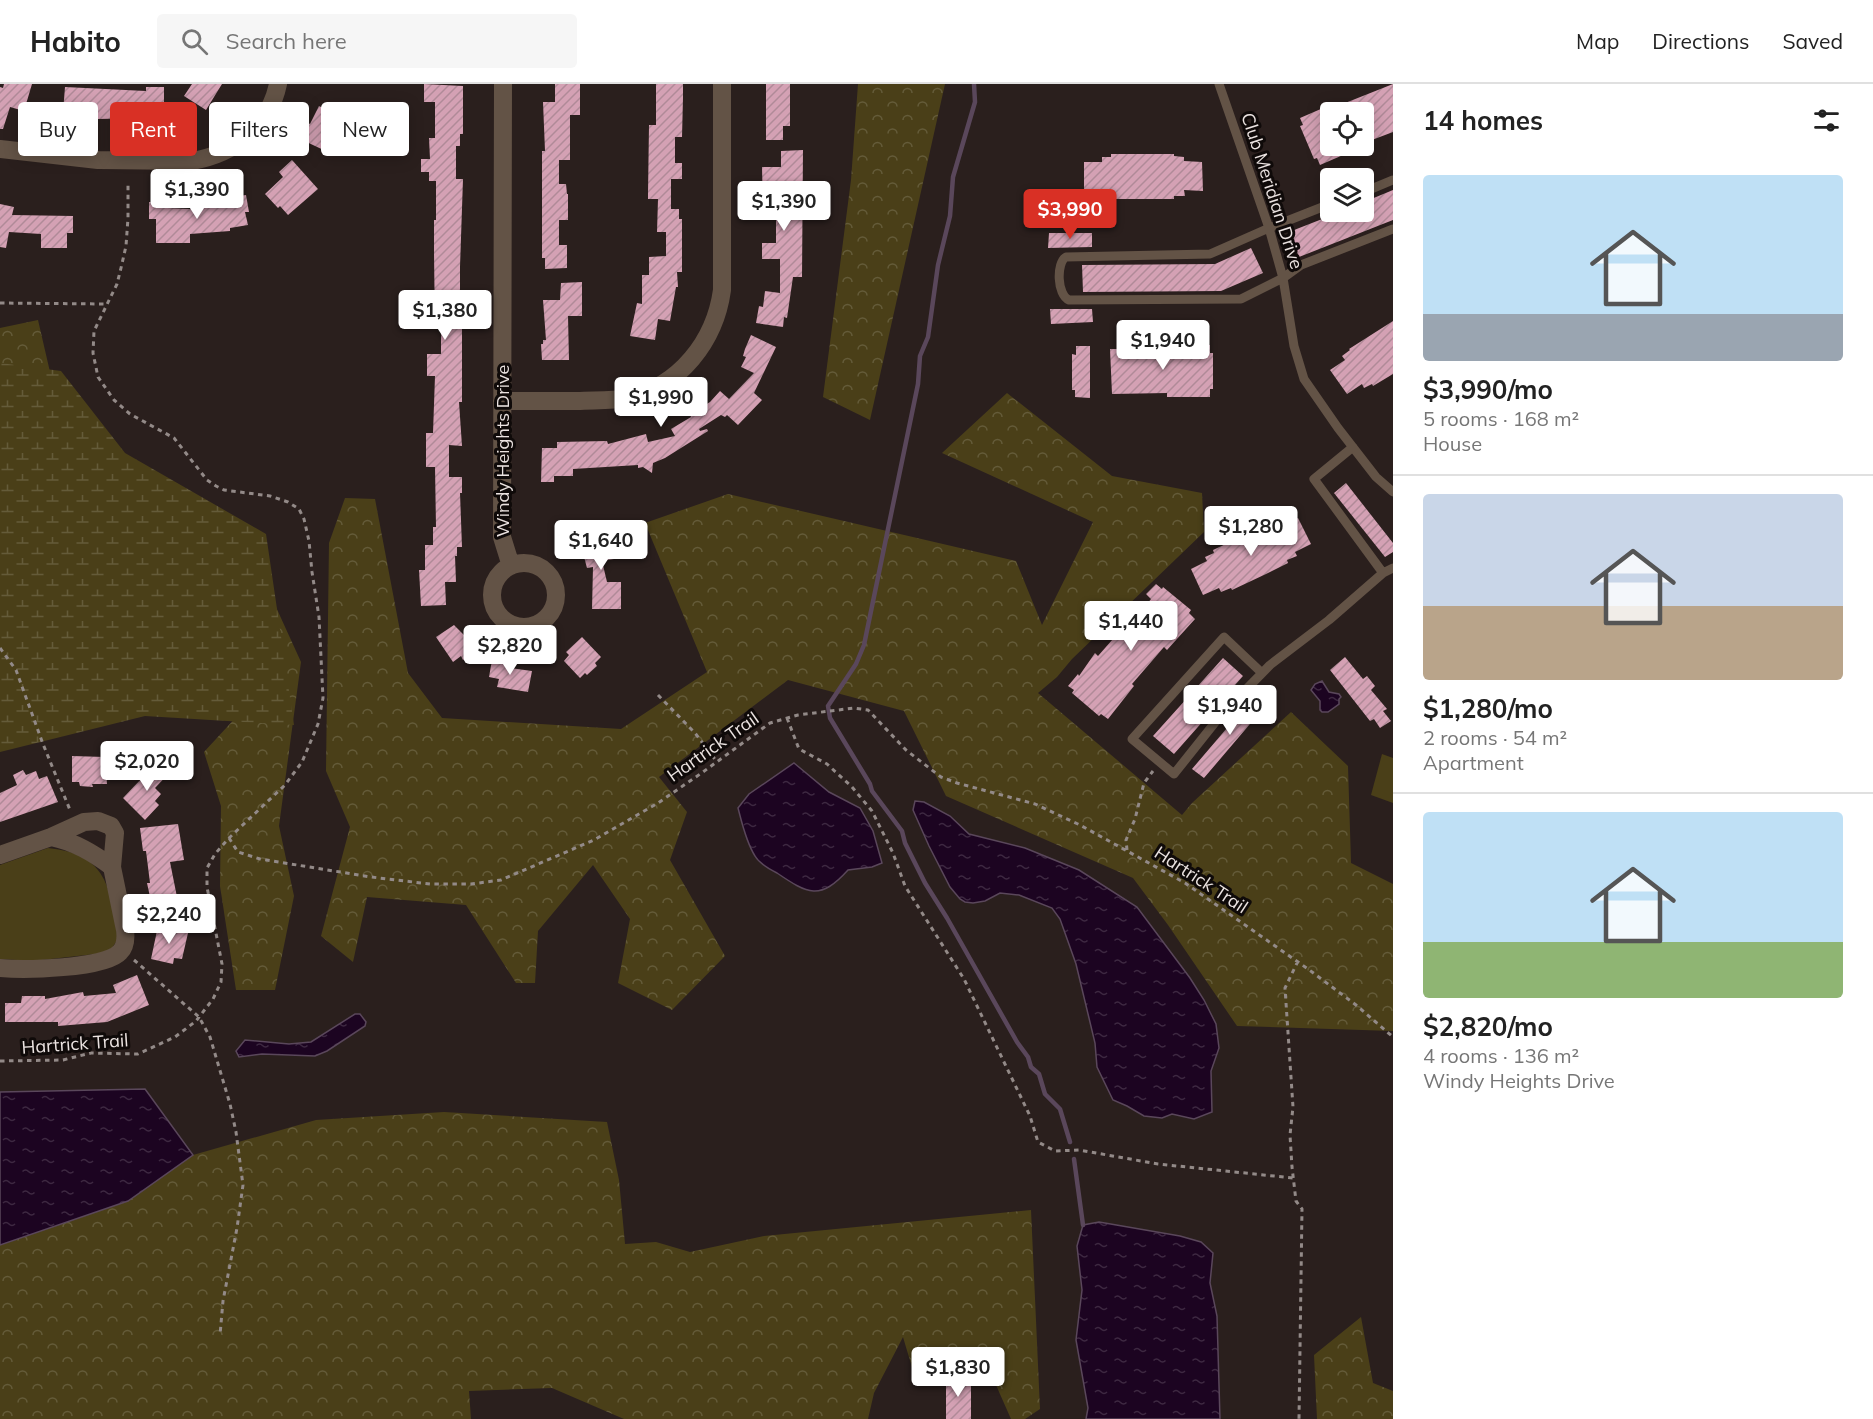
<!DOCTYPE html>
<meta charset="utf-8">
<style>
body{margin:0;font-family:Mulish,sans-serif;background:#f6f6f6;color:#222;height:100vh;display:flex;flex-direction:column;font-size:22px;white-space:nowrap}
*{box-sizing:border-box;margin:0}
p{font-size:20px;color:#767676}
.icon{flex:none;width:33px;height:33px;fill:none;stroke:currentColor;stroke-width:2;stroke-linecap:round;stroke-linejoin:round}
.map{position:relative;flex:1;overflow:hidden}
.drawer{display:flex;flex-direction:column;background:#fff;width:480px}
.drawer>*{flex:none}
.guide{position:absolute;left:18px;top:18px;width:570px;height:54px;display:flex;gap:12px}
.buttons{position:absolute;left:1320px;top:18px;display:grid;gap:12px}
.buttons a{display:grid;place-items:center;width:54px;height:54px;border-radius:6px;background:#fff;box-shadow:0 3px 15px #0003;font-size:30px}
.price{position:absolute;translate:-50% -51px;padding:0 14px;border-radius:6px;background:#fff;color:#222;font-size:20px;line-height:39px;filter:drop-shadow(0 2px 3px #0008)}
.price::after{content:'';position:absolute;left:50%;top:36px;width:18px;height:14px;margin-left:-9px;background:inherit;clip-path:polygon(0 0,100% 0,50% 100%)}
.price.current{background:#d93025;color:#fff}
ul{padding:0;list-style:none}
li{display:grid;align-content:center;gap:12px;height:318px;padding:0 30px}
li+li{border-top:2px solid #e0e0e0}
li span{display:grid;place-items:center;height:186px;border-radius:6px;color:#555}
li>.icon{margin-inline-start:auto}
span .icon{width:108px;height:108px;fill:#fffc;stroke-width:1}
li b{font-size:26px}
h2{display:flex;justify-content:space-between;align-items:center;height:72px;padding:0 30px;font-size:26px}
.chip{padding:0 21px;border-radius:6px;background:#fff;box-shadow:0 3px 15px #0003;font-size:21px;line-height:54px}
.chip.current{background:#d93025;color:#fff}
header{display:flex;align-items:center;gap:36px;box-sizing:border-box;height:84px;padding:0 30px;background:#fff;border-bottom:2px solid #e0e0e0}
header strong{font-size:28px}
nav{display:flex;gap:33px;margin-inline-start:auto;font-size:21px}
.search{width:420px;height:54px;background:#f6f6f6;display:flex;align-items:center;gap:15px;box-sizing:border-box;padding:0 21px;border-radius:6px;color:#767676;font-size:22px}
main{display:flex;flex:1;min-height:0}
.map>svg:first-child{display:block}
</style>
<header>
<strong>Habito</strong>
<div class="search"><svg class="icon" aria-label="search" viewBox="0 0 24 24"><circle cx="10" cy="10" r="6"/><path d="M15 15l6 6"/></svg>Search here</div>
<nav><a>Map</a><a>Directions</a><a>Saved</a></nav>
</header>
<main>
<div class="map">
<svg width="1393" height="1335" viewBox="0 0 1393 1335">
<defs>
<pattern id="forest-crowns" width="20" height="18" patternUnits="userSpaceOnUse" patternTransform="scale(1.5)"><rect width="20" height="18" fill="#4a3f18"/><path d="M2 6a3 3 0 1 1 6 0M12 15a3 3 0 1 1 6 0" fill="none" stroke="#645b39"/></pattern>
<pattern id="wetland-marsh" width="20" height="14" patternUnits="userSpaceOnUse" patternTransform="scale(1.5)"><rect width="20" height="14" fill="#4a3f18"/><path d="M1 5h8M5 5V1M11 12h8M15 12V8" fill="none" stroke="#645b39"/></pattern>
<pattern id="water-ripples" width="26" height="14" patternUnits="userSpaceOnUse" patternTransform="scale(1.5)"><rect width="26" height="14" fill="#1c0421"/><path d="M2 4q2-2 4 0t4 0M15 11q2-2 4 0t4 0" fill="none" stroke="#3d2841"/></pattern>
<pattern id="building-hatch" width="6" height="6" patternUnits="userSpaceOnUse" patternTransform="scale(1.5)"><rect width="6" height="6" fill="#d4a1b4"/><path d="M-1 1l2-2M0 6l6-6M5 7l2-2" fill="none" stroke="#b08a98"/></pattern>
</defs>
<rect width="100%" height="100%" fill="#2a1f1d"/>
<!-- green -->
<path fill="#4a3f18" d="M1382,670L1393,674V719L1371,711Z
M48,764C108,770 110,804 118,855L112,864L104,869L33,877L0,875V781Z"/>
<!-- forest -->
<path fill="url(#forest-crowns)" d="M858,0H945L870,336L823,313L851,96Z
M38,236L68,366L245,455L301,578L279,742L294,812L275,906H236L220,802L221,722L204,668L251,617L0,487V244Z
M1007,309L1112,392L1202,409L1204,448L1072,575L1057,593L1038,609L1182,731L1192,719L1291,628L1348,682L1351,779L1393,800V947L1237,942L1168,841L1133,794L946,712L904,627L788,596L659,693L687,728L670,776L725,872L672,926L618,899L630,835L593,781L538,847L535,899H516L466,821L367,813L353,878L321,852L350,743L326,687L329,459L345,414L375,415L408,589L442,634L621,645L707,588L645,439L728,410L1016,477L1042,541L1093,438L942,369Z
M444,1028L607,1038L619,1096L625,1160L656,1158L690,1168L764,1152L1031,1126L1040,1325L1025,1335H1011L992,1292L914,1290L903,1253L874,1309L868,1335H624L552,1304L469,1307L471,1335H0V1161L128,1117L193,1071L316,1036Z
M1361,1233L1373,1299L1393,1307V1335H1317L1314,1271Z"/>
<!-- wetland -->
<path fill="url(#wetland-marsh)" d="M0,279L61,287L125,369L266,450L294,641L145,632L0,668Z"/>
<!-- water -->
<path fill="url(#water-ripples)" stroke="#5a475b" stroke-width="1.5" d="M1322,597L1329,608L1339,610L1341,613L1339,615V620L1328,628H1322L1320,626V617L1311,606L1315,600Z
M794,679L829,708L860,724L873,747L882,779L872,783L848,786C820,817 808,810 777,789C769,785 759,779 755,772C746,758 742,739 738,724L749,710Z
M915,717L924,718L950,732L969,750L1025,764L1079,786L1137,823L1190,894L1204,916L1216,940L1219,964L1211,987L1212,1028L1194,1035L1172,1030L1162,1034L1144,1032L1127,1022L1113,1016L1097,983L1095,959L1076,880L1060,835L1052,824L1019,811L1000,809L985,817L973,819L965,818L960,815L950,803L929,762L913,726Z
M355,930H360L366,938L365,942L327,967L315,972L262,970L239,973L236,967L245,956L289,960L311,958Z
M145,1005L193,1071L128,1117L0,1161V1008Z
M1099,1138L1180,1152L1201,1158L1213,1169L1210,1199L1217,1232L1220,1335H1086L1088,1324L1076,1256L1082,1206L1077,1162L1083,1141Z"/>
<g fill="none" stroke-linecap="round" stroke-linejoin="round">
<!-- stream -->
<path stroke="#5a475b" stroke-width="4.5" d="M974,0L975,18L953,93L950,132L938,181L928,253L920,272L918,300L864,561L856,580L828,622L830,634L870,700L872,707L902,747L905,759L925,799L947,834L1017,958L1028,973L1031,983L1039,990L1045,1010L1060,1025L1070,1058
M1074,1075L1083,1141"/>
</g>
<!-- building -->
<path fill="url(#building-hatch)" d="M4,0H32L24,27L10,23L3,45H0V3L3,4Z
M192,0H222L206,26L184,12Z
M424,0L463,2V50H460V62H456V95H463L460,183V220H462V318H459L462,362L449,361V393H462V409H460L462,463H457V472H455L456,498H445L446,521L421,522L419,486H425V461H433V443H436L435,383H426V349H433L435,292H427V270H441V245H435L434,170V136H436V97H429V88H421V75H430L429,54H435V18H424Z
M555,0H580V31H570V76H559V100H566L567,110H568V136H559V161H567V184L545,185V174H542V67H545L543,18H555Z
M656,0H683V14L682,53H675V79H682V95H671V125H679V135H682V188H677L678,203H676L670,237L658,235L655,256L630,252L637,219L642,220V191H649V173L666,172V148H657L658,115H648V109L649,41H656Z
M766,0H790V42H783V56H766Z
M1393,0V48L1364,59V28H1330V62H1364L1320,81L1317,74L1314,75L1300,42L1303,41L1300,34L1330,21V25Z
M65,3L146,7V3H164V38H146V34L98,35L71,31V29L63,28Z
M319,22L353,39L347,51L341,48L330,69L298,54L306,38L310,40Z
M803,66L802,193H793L787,234L784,233L783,243L756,239L759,222L763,223L765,207L780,209V175H762V159H776V127H763L762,83H781V67Z
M1111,70H1174V72L1184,73V77L1202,78L1203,107L1184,106L1185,112H1174V115H1112V113H1102V107H1084V78H1102V73H1111Z
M292,76L318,105L288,131L280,122L278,124L265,110L283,93L279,88Z
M1393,106V136L1299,173L1289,148L1340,128H1364V118Z
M246,111L249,128H245L248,141L230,144V147L190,150V159H156V135H149V118H167V124L190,125L226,119L225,114Z
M0,120L14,123L12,131L73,132V149H67V164H41V150L9,148L6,164L0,163Z
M1049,149H1092V163L1048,164Z
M1251,164L1263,189L1221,207L1083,208L1082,181L1215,180Z
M582,198V232H568L569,276H542L541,260H543V256H546L543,216H560L561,199Z
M1050,225H1092L1093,238L1051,240Z
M1393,237V290L1373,302L1372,300L1364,304L1362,300L1347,310L1330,286L1345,276L1342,272L1350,266L1349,265Z
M751,251L776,263L754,309L762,316L738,341L727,331L725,333L721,331L699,345L700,347L707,345L708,347L665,374L653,379L652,389L643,383L638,384V381L573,385V392H554V398H541L542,364H557V358L607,357L608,360L646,350L648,358L675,352L671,345L691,333L690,330L710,318L720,307L729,315L754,289L741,283L746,273L743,272L745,265Z
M1168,261H1210V269H1213V305H1210V313H1167V309L1112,310L1110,265H1168Z
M1076,262H1090V314L1075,313V306H1072V270L1076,271Z
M1346,399L1393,459V468L1385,473L1334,409Z
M1298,434L1311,460L1295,468L1297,472L1287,476L1288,479L1266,490L1232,506L1231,504L1221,508L1219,504L1203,511L1191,485L1207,477L1205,473L1214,469L1213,466L1270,439L1271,441L1280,438L1282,441Z
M606,444L614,475L602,477L607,498H621V525H592L593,483L587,484L583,469L586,468L582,450Z
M1156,500L1162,505L1163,503L1191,526L1189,529L1195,535L1167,566L1164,563L1132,600L1134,602L1108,635L1101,630L1099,632L1072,609L1074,606L1068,602L1078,590L1079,592L1095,569L1098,572L1135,530L1137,532L1151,515L1146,510Z
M454,541L467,554L469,552L479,565L463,576L461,572L453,578L436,553Z
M582,553L601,573L595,579L597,582L587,591L585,589L580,594L564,577L569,571L566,568Z
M1345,573L1363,595L1367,592L1375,602L1371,606L1387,625L1383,627L1391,637L1380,644L1374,635L1370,637L1330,586Z
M1223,574L1243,592L1174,670L1153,652Z
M492,576L511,579L510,584L532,587L528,608L497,603L499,595L489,593Z
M1256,610L1267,620L1204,694L1192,685Z
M72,672L105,673L107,700H92L93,703L80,702L79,698H72Z
M166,678L173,685L155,704L161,710L155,717L159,721L145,736L123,714L144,692L147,696Z
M23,686L26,691L36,687L39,695L47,692L58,718L0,738V709L17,701L13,691Z
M178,740L184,776L170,778L179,823L153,827L147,799H150L146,767H143L140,744Z
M158,842L188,849L182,875L174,874L173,880L151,875Z
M137,891L149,921L107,938L58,942V938H5V919H21L22,912H45V915L83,908L84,912L116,909L113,901Z
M946,1293H971V1335H946Z"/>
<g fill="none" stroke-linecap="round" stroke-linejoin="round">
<!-- path -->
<path stroke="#938a88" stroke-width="3" stroke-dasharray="4.5 4.5" stroke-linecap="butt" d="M0,219L106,220
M0,564L16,586L43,660L70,726
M658,611L695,649L717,678
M787,634L799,665L827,680L852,703L872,727L893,769L905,802L964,895L1030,1032L1038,1058L1055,1067L1079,1066L1158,1080L1293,1094
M229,754L238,768L260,775L371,793L430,800H471L501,796L594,756L658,719L703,688L770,639L798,631L854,624L868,626L906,666L941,693L957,699L1035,720L1080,741L1185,799L1308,885L1356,921L1393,953
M1127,766L1126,756L1135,735L1144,699L1153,687
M134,876L199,933L210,953L230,1020L236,1048L243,1101L237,1144L223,1217L220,1251
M1298,877L1285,904L1293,1023L1290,1051L1292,1083L1296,1117L1302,1125L1299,1335
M0,977L63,976L91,969L138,970L175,953L196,937L213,915L221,898L222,880L207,803V784L215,770L229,754L285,701L302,678L318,640L323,614L319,533L312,488L309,457L304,435L299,425L288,418L270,412L224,406L216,402L207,396L174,354L130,330L114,316L98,293L93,269L94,247L117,200L121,184L126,162L128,134V98"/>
<!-- lane -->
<path stroke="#635346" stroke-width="9" d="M1219,0L1269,144L1283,194L1294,262L1304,295L1338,344L1376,393L1393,408
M1364,108L1393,96
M1330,120L1269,144L1210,170L1066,173C1056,179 1057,211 1069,216L1241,215L1283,194L1301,181L1393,145
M1353,363L1314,395L1383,489L1393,484
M1262,589L1224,553L1132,655L1174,690L1221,631L1270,581L1329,536L1383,489"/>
<!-- street -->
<path stroke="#635346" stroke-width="18" d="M503,0L502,453L511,482
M0,65L98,76L192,77C234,70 269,43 278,0
M502,317C527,317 552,317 577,317C594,316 611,317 628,314C680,302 715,257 722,206V0
M492 511a32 32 0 1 1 64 0a32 32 0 1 1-64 0Z
M51,753C75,758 93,769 112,783
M0,771L51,753L84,738L98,737L111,742L115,749L112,783L125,846C126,854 126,862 120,868C105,885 23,886 0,884"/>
</g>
<g text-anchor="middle" stroke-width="6" stroke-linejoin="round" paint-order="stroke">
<!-- street labels -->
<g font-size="18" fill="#ebe3e1" stroke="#0f0a09">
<text transform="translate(1272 107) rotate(72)" y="6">Club Meridian Drive</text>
<text transform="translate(503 367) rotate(-90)" y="6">Windy Heights Drive</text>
<text transform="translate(713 663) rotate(-35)" y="6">Hartrick Trail</text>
<text transform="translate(1201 796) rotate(33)" y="6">Hartrick Trail</text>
<text transform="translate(75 960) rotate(-4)" y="6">Hartrick Trail</text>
</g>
</g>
</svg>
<div class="buttons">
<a><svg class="icon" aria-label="locate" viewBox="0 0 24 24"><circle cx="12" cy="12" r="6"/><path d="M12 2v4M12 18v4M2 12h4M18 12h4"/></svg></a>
<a><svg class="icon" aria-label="layers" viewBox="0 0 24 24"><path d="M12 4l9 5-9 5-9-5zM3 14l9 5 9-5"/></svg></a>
</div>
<b class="price" style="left:197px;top:136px">$1,390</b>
<b class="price" style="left:784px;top:148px">$1,390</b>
<b class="price current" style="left:1070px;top:156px">$3,990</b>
<b class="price" style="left:445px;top:257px">$1,380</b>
<b class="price" style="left:1163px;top:287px">$1,940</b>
<b class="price" style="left:661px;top:344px">$1,990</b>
<b class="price" style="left:1251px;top:473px">$1,280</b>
<b class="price" style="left:601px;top:487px">$1,640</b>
<b class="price" style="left:1131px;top:568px">$1,440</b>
<b class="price" style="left:510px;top:592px">$2,820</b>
<b class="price" style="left:1230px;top:652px">$1,940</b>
<b class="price" style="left:147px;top:708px">$2,020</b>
<b class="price" style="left:169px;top:861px">$2,240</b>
<b class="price" style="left:958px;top:1314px">$1,830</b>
<div class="guide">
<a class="chip">Buy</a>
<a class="chip current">Rent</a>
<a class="chip">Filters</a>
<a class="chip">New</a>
</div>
</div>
<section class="drawer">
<h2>14 homes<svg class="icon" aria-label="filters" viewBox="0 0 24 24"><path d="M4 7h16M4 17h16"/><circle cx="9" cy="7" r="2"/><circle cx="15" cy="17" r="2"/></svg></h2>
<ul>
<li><span style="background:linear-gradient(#bfe0f5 75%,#9aa5b1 0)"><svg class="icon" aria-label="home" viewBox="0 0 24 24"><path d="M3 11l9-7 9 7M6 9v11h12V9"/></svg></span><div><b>$3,990/mo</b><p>5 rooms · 168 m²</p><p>House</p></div></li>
<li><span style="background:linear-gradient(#c9d6e8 60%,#b9a48a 0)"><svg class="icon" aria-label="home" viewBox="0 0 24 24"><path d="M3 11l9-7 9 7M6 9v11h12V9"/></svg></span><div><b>$1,280/mo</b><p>2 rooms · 54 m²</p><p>Apartment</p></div></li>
<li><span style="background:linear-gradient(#bfe0f5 70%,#8fb573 0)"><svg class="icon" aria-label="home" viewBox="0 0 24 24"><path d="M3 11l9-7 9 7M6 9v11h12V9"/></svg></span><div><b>$2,820/mo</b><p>4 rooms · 136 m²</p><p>Windy Heights Drive</p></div></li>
</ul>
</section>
</main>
